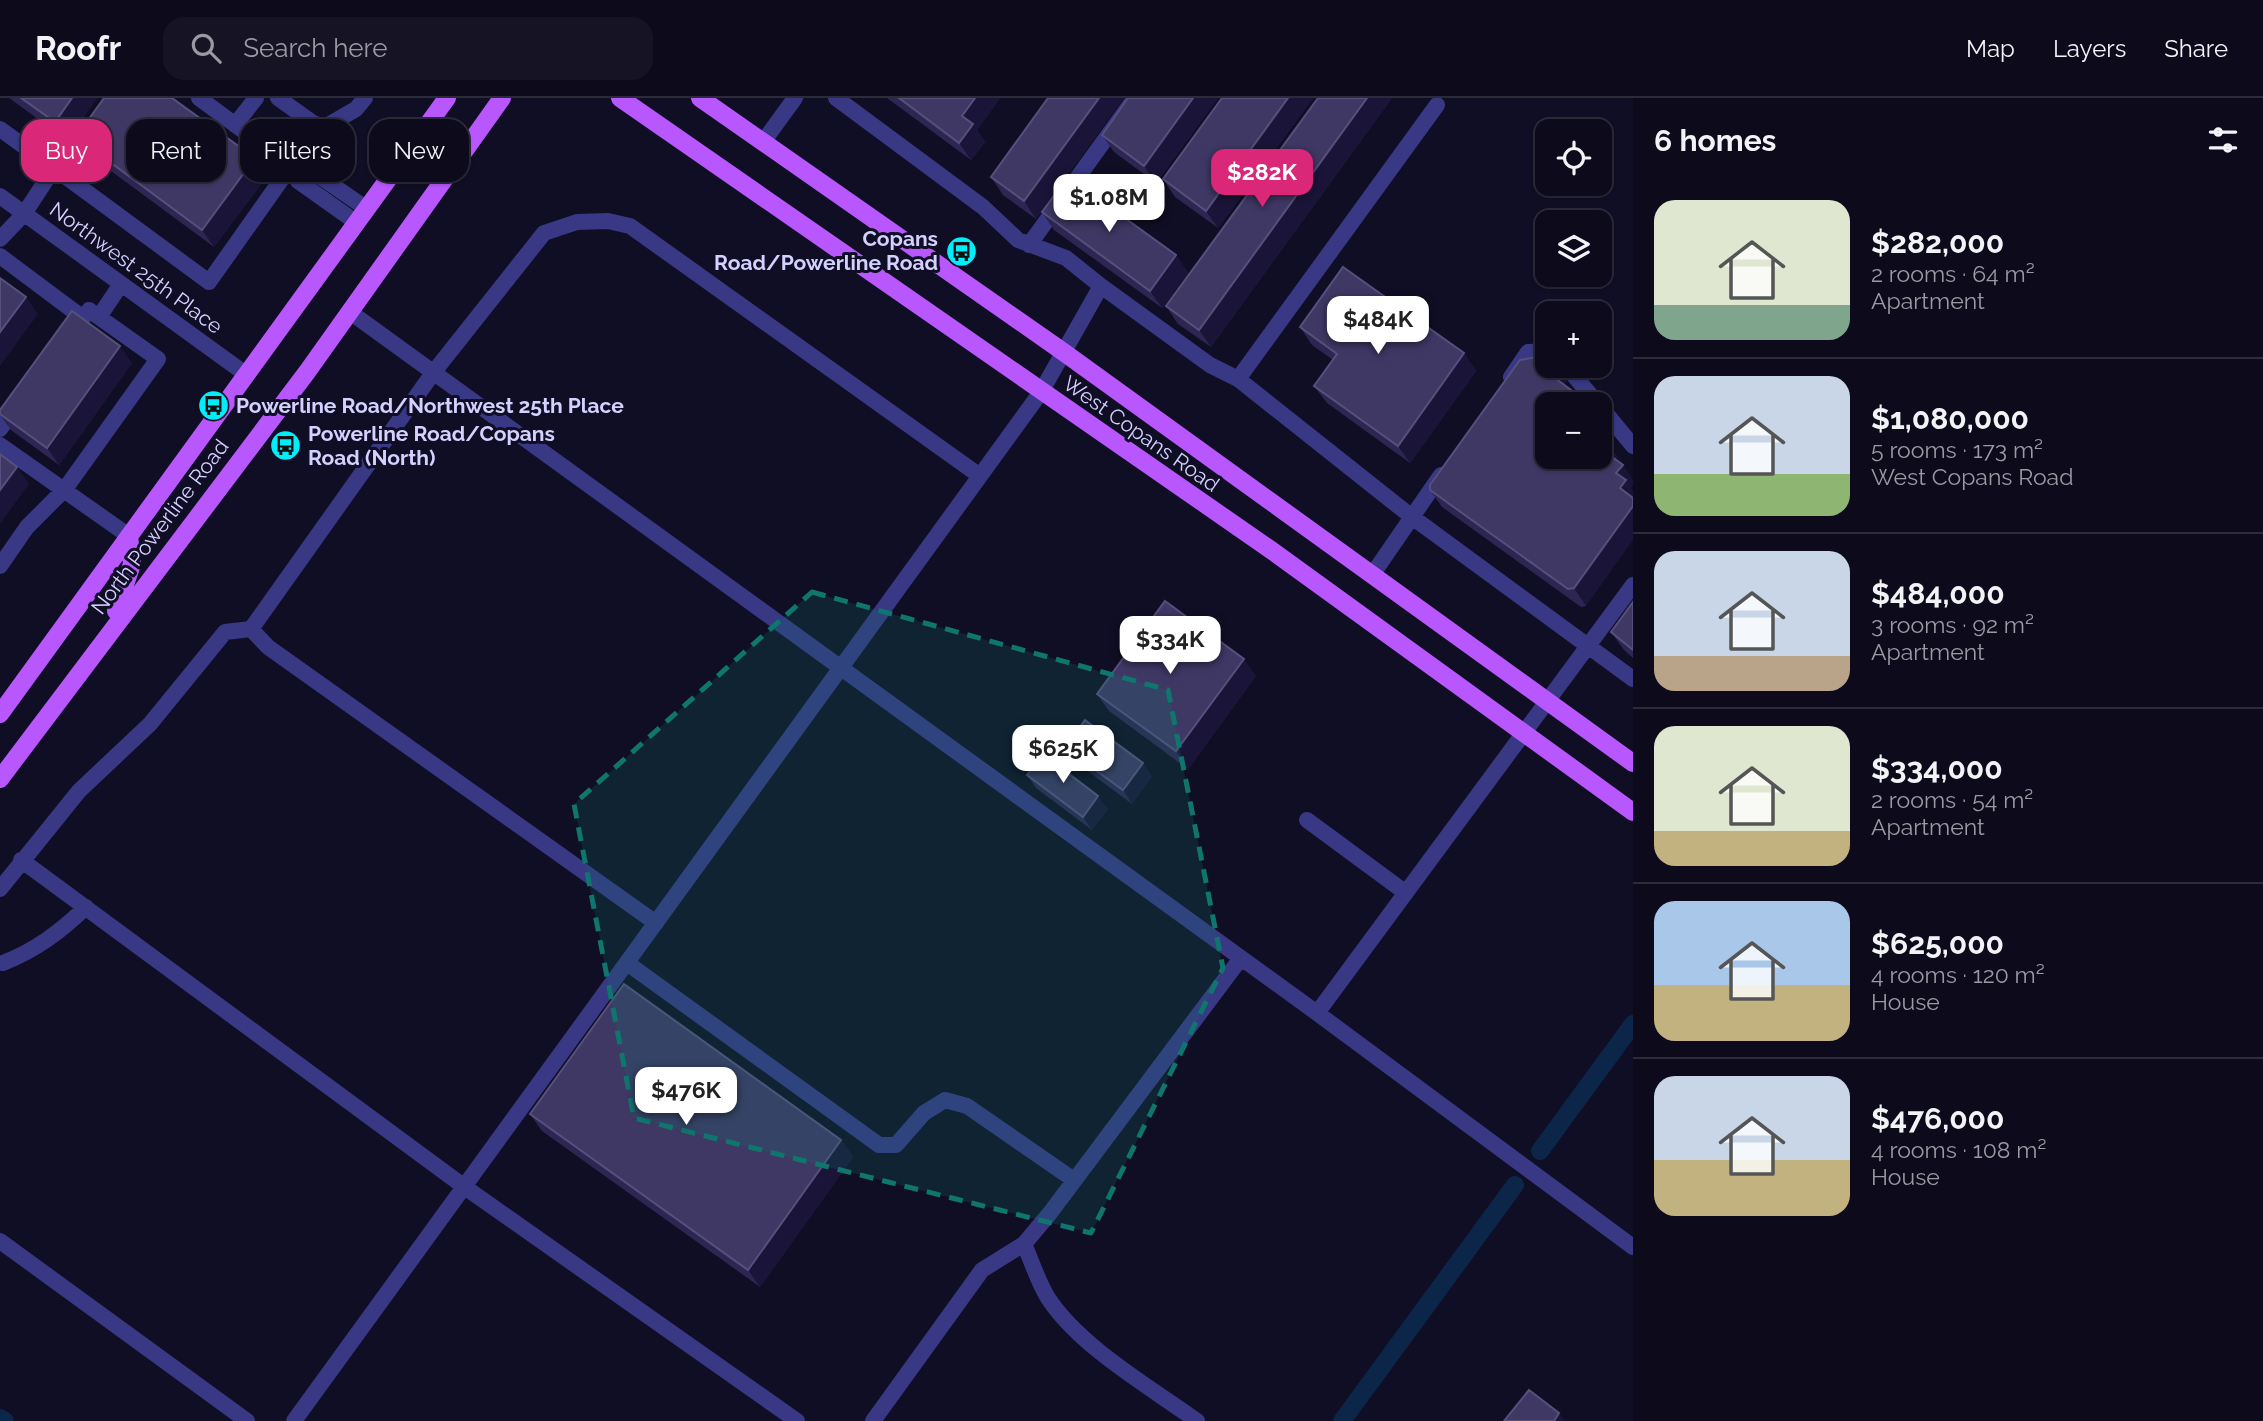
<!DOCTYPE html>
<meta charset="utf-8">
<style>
body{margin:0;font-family:Raleway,sans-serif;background:#151324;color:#f1f3f6;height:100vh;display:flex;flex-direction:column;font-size:26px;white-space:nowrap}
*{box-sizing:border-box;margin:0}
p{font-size:23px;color:#9a9aa3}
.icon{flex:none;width:38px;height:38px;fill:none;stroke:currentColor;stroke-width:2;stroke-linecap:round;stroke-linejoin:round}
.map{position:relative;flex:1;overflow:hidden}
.details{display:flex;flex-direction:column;background:#0c0a1b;width:630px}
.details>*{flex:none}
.guide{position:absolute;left:21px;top:21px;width:665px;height:63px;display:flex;gap:14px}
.tools{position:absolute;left:1535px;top:21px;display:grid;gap:14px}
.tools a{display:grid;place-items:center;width:77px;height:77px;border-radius:14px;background:#0c0a1b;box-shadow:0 2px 5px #0004,0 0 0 2px #2c2b3a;font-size:35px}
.price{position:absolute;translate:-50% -60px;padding:0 16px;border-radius:14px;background:#fff;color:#222;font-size:23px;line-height:46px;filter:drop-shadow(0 2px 4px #0008)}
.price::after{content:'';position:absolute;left:50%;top:42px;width:21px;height:16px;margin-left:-10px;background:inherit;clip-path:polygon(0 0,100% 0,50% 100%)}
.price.current{background:#db2777;color:#fff}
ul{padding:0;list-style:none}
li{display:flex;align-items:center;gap:21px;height:175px;padding:0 21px}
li+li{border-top:2px solid #2c2b3a}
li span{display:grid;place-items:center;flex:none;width:196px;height:140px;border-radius:21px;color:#555}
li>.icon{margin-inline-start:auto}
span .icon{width:84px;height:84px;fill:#fffc;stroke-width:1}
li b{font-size:30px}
h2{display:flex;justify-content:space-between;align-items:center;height:84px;padding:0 21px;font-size:30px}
.tag{padding:0 24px;border-radius:21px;background:#0c0a1b;box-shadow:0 2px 5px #0004,0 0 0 2px #2c2b3a;font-size:24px;line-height:63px}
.tag.current{background:#db2777;color:#fff}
header{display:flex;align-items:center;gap:42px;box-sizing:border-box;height:98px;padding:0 35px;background:#0c0a1b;border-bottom:2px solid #2c2b3a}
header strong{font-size:33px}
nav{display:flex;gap:38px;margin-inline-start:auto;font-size:24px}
.search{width:490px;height:63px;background:#151324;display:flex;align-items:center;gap:18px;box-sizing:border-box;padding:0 24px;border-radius:21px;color:#9a9aa3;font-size:26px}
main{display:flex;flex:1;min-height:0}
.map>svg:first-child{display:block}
</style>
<header>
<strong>Roofr</strong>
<div class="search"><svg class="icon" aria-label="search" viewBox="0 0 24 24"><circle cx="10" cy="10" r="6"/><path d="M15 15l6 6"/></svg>Search here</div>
<nav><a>Map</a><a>Layers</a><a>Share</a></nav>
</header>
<main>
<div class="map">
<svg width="1633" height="1323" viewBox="0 0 1633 1323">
<rect width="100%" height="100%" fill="#100e24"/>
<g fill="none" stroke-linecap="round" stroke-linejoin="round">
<!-- canal -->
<path stroke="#0c264a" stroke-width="18" d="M1540,1053L1633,926
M0,1320L5,1323
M1342,1323L1515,1087"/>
<!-- minor -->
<path stroke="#383884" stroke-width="16" d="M199,0L291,68L298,83L357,125
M278,0L313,25L325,29L356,11L365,0
M836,0L983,109L1018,142L1066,160L1101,188
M235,27L256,0
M0,31L54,70
M763,44L795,0
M0,98L247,277
M0,141L24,116L54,70L209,184L291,68L299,64L367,111
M1029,147L1135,0
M0,158L83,220
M350,214L1317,915L1633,1149
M99,219L121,186
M1566,268L1598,306
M1511,279L1528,254L1547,253
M1238,281L1437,7
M1600,308L1633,348
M0,331L17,308
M0,347L129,438
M0,468L27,429L65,391L158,261L89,212L70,237
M1372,477L1441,377
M251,531L268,549L656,825
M1307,722L1406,795
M21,762L466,1090L797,1323
M0,791L79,693L150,626L225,534L251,531L433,275L544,135L577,124L608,123L630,128L980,378
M3,865C36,852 60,834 86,809
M627,865L879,1047H896L924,1015L945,1002L967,1008L1074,1082
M1317,915L1633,487
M0,1143L247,1323
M1024,1146C1032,1164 1038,1184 1048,1200C1080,1249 1150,1289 1197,1323
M294,1323L1041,294L1101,188L1210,267L1238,281L1412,419L1633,581
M873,1323L982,1172L1024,1146L1050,1115L1241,860"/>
<!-- major -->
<path stroke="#b957ff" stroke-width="18" d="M620,0L1271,452L1633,714
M700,0L1062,253L1633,665
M116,513L132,466L129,438
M0,616L447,0
M0,681L307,274L502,0"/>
</g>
<!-- wall -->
<path fill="#2d2652" d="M9,0H97L67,42Z
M887,0H1000L977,32L985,44L971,62Z
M1048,0L1036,121L1003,97L991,79Z
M1128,0H1218L1156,85L1114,54L1102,37Z
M1222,0H1313L1218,130L1175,99L1163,81Z
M1318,0H1392L1211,249L1178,226L1166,208Z
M76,39L267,78L214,149L88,56Z
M1042,114L1176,157L1188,175L1162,210L1054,132Z
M1300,229L1464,255L1476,273L1410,365L1327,305L1314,288L1333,262L1312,247Z
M132,265L59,367L11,332L0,317V312Z
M1547,268H1555L1566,283L1564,286L1571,292L1582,306H1547L1600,359V331L1602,335L1600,338L1605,341L1617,359L1615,361L1631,390L1586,508L1581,509L1442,409L1430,392Z
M1633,504V560L1624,552L1611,534Z
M1256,578L1188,671L1109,613L1097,596Z
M1065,650L1152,678L1132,706L1074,663Z
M1027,677L1108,711L1092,732L1036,690Z
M530,1016L841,1042L853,1059L760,1189L542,1033Z"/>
<!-- shaded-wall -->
<path fill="#1a1538" d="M72,0H97L67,42L55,24Z
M975,0H1000L977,32L985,44L971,62L959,45L962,18Z
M1099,0H1124L1036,121L1024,103Z
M1193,0H1218L1156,85L1144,68Z
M1288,0H1313L1218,130L1206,113Z
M1367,0H1392L1211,249L1199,232Z
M255,60L267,78L214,149L202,132Z
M1176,157L1188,175L1162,210L1150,193Z
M26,199L38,216L0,268V234Z
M120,248L132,265L59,367L47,350Z
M1464,255L1476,273L1410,365L1398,348Z
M1552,268H1555L1566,283L1560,292L1547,274Z
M1571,292L1582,306H1570L1566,300Z
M1605,341L1617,359L1611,367L1600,351V348Z
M1623,367L1633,382V387L1631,390L1633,393V406L1620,390L1616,375Z
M17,369L29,386L0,426V392Z
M1633,408V442L1586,508L1574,490Z
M1244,561L1256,578L1188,671L1176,653Z
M1143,665L1152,678L1132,706L1123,692Z
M1098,698L1108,711L1092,732L1083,719Z
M841,1042L853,1059L760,1189L748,1172Z
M1559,1315L1565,1323H1554Z"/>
<!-- building -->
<path fill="#3f3865" stroke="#56507d" stroke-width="2" d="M21,0H72L55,24Z
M104,0H172L255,60L202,132L76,39Z
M899,0H975L962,18L973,26L959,45Z
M1048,0H1099L1024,103L991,79Z
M1128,0H1193L1144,68L1102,37Z
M1222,0H1288L1206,113L1163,81Z
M1318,0H1367L1199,232L1166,208Z
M1068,79L1176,157L1150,193L1042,114Z
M1343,169L1464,255L1398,348L1314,288L1337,256L1300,229Z
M0,180L26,199L0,234Z
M72,213L120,248L47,350L0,316V312Z
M1543,258L1547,261V268H1552L1547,274L1571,292L1566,300L1575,306H1547V359H1600V350L1623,367L1616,375L1626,382L1620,390L1633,400V408L1574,490L1568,491L1430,392V387L1520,262Z
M1600,337L1605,341L1600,348Z
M0,356L17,369L0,392Z
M1165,503L1244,561L1176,653L1097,596Z
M1633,504V552L1611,534Z
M1085,622L1143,665L1123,692L1065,650Z
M1043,656L1098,698L1083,719L1027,677Z
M624,886L841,1042L748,1172L530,1016Z
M1529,1292L1559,1315L1554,1323H1504Z"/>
<!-- marked area -->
<path fill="#0f766e" fill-opacity="0.2" stroke="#0f766e" stroke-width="5" stroke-dasharray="14 9" stroke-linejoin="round" d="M812,494L1168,592L1223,870L1091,1135L634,1020L574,706Z"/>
<!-- icons -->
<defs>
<symbol id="bus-disc" viewBox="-11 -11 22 22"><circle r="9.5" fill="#00edfb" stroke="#100e24"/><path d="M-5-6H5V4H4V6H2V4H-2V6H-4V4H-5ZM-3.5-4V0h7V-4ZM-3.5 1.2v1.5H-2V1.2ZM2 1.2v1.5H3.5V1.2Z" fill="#111"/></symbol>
</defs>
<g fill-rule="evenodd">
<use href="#bus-disc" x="944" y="136" width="35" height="35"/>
<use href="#bus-disc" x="196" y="290" width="35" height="35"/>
<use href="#bus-disc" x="268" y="330" width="35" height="35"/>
</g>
<g text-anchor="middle" stroke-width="6" stroke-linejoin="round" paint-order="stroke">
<!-- poi labels -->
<g font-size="21" font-weight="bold" fill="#d4d0ff" stroke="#100e24" text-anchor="start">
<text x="938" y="148" text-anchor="end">Copans<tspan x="938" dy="24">Road/Powerline Road</tspan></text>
<text x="236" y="315">Powerline Road/Northwest 25th Place</text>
<text x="308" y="343">Powerline Road/Copans<tspan x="308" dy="24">Road (North)</tspan></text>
</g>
<!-- street labels -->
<g font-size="21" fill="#d4d0ff" stroke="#100e24">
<text transform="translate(136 170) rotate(36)" y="7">Northwest 25th Place</text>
<text transform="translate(1141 336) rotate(35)" y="7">West Copans Road</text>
<text transform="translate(160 429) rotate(-53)" y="7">North Powerline Road</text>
</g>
</g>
</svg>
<div class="tools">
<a><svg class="icon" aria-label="locate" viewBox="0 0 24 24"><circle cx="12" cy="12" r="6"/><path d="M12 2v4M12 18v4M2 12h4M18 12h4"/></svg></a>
<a><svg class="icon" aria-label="layers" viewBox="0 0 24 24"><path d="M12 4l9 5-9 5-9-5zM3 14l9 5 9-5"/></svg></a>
<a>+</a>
<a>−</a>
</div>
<b class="price current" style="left:1262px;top:111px">$282K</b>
<b class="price" style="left:1109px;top:136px">$1.08M</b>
<b class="price" style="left:1378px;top:258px">$484K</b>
<b class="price" style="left:1170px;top:578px">$334K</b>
<b class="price" style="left:1063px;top:687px">$625K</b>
<b class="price" style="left:686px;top:1029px">$476K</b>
<div class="guide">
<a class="tag current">Buy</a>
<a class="tag">Rent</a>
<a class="tag">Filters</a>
<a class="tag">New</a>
</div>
</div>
<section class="details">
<h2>6 homes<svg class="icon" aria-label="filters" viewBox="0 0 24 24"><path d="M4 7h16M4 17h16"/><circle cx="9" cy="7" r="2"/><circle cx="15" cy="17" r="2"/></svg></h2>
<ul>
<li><span style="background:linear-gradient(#dfe7d0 75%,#7fa58c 0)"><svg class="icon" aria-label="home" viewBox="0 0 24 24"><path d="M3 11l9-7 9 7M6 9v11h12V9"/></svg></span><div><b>$282,000</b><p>2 rooms · 64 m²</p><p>Apartment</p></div></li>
<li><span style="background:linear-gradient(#c9d6e8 70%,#8fb573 0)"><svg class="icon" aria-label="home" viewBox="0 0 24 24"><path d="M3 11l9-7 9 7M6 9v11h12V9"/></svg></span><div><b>$1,080,000</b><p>5 rooms · 173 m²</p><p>West Copans Road</p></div></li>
<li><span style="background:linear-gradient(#c9d6e8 75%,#b9a48a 0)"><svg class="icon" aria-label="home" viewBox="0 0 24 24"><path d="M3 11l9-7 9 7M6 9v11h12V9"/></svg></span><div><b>$484,000</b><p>3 rooms · 92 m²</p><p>Apartment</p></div></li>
<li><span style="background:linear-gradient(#dfe7d0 75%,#c2b280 0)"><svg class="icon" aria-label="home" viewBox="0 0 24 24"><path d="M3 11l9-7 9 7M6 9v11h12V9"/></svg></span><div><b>$334,000</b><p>2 rooms · 54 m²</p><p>Apartment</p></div></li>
<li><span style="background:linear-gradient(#a9c7e8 60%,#c2b280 0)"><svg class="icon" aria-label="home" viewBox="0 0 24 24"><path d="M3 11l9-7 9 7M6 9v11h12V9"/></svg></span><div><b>$625,000</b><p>4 rooms · 120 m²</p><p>House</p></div></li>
<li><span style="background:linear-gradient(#c9d6e8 60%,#c2b280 0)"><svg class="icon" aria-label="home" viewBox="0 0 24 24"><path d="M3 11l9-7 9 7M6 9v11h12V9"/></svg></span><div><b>$476,000</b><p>4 rooms · 108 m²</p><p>House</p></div></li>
</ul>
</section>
</main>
